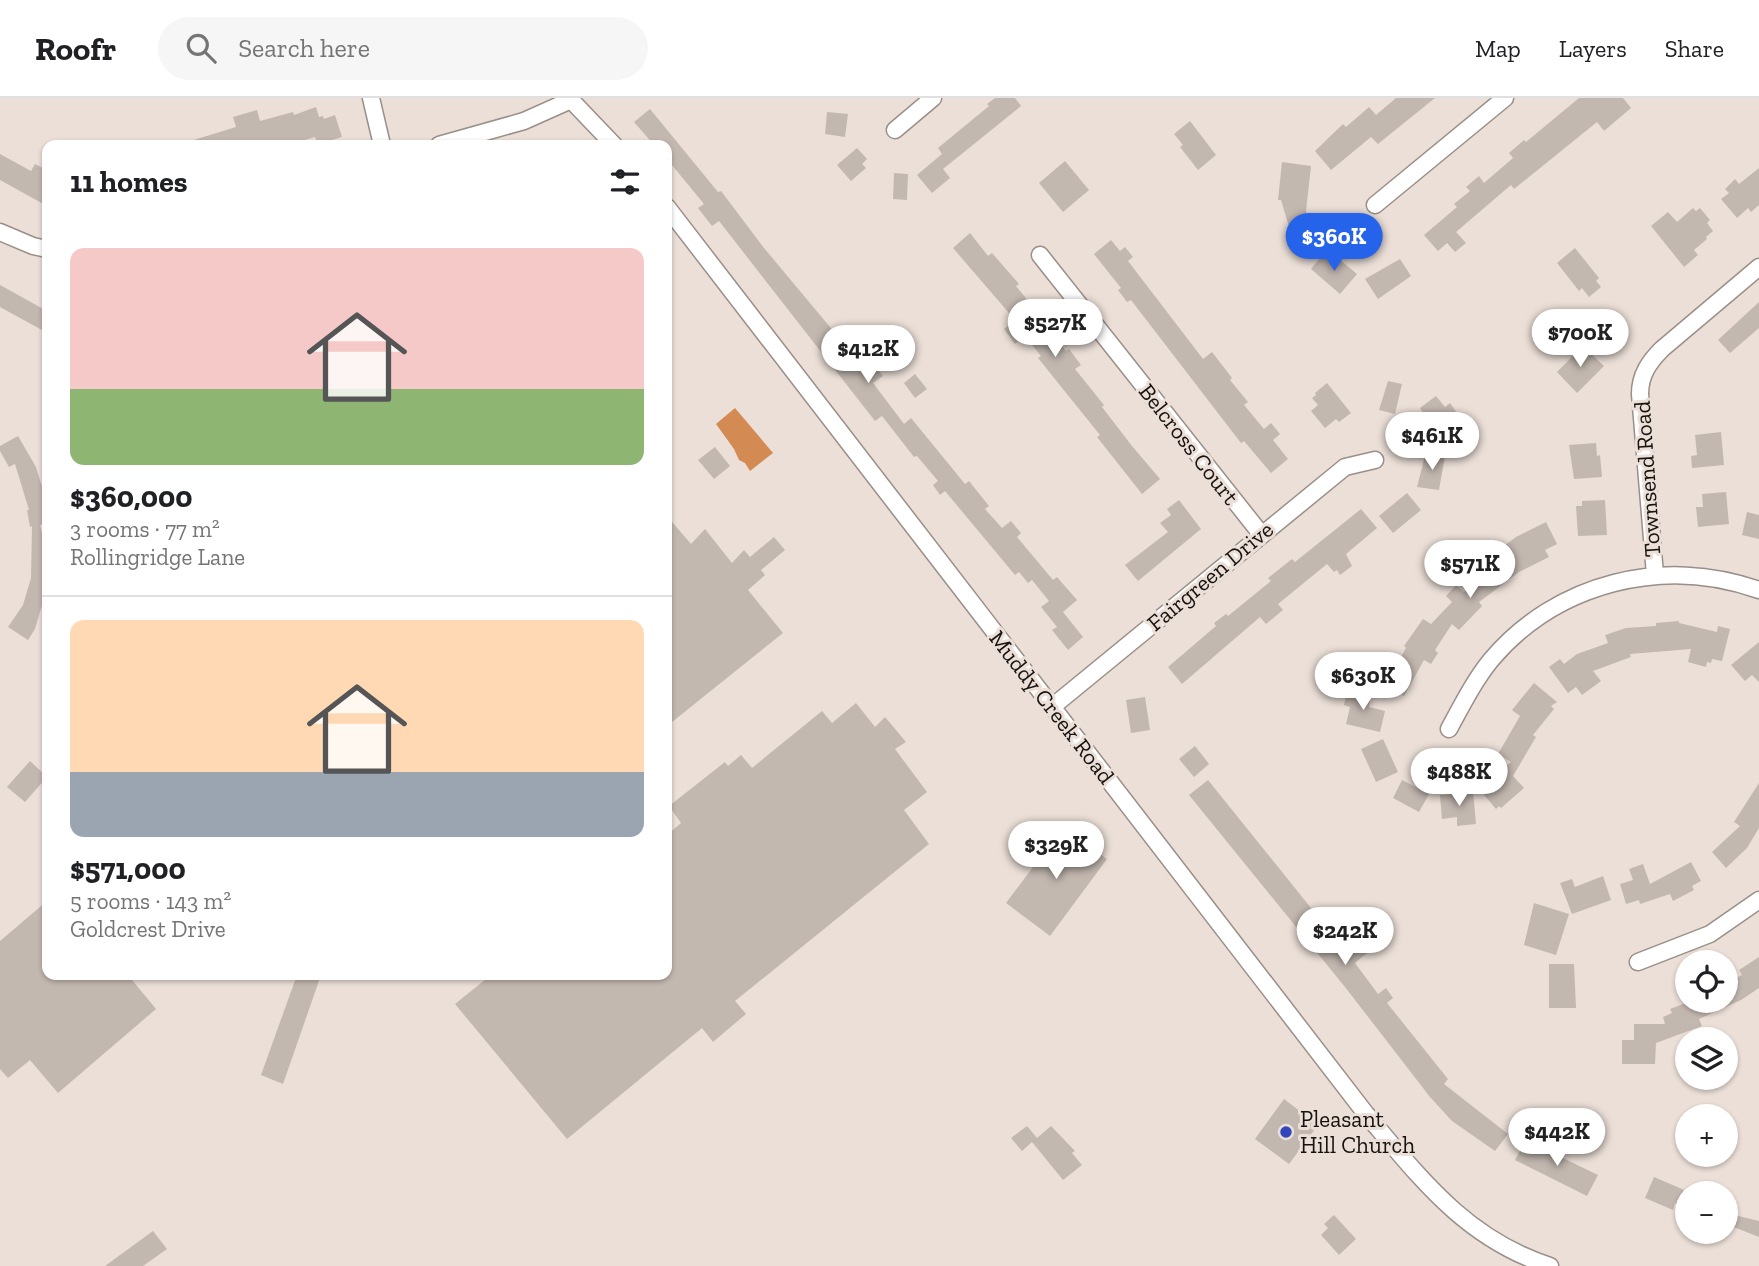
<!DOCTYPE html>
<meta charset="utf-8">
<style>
body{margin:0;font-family:"Zilla Slab",serif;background:#f6f6f6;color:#202124;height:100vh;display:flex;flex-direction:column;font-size:26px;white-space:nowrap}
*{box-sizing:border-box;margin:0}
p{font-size:23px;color:#757577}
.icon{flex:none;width:38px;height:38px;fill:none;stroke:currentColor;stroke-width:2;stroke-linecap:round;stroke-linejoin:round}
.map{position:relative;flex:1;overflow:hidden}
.details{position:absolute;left:42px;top:42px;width:630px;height:840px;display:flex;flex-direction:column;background:#fff;border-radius:14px;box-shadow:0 2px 5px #0004}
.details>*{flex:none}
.buttons{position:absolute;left:1675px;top:852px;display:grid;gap:14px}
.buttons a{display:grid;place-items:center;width:63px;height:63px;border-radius:50%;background:#fff;box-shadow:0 2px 5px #0004;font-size:35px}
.price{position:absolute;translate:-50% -60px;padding:0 16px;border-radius:24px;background:#fff;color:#222;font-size:23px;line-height:46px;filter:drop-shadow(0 2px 4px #0008)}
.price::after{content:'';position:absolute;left:50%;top:42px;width:21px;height:16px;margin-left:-10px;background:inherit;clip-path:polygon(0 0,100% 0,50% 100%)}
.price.active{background:#2563eb;color:#fff}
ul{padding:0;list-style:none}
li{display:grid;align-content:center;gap:14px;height:371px;padding:0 28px}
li+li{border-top:2px solid #e0e0e0}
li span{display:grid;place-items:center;height:217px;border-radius:14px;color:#555}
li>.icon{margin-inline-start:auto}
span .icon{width:126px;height:126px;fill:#fffc;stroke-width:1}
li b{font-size:30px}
h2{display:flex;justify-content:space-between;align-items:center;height:84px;padding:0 28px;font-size:30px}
header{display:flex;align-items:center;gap:42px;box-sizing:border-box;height:98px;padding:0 35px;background:#fff;border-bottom:2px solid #e0e0e0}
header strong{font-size:33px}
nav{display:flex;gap:38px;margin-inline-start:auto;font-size:24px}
.search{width:490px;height:63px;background:#f6f6f6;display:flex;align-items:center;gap:18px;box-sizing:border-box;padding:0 24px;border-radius:38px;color:#757577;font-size:26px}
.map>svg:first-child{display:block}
</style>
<header>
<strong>Roofr</strong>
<div class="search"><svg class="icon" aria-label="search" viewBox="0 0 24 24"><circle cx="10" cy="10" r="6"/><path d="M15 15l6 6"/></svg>Search here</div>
<nav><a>Map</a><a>Layers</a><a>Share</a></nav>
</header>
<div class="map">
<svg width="1759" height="1168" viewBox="0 0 1759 1168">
<rect width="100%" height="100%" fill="#ebdfd7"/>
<!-- water -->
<path fill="#d38a53" d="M735,310L773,355L750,373L745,365L739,362L734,351L716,326Z"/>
<!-- building -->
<path fill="#c3b8b0" d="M995,0H1015L1021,8L943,71L950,80L932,95L917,77L942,56L938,50L989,8L987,6Z
M1396,0H1435L1378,46L1371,39L1331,72L1315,53L1343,26L1346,29L1369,9L1376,17Z
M1579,0H1623L1631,10L1604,33L1597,24L1514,91L1511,87L1456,134L1466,145L1455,154L1447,145L1438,153L1424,137L1457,109L1454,106L1470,93L1466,89L1479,78L1484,85L1513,60L1509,55L1524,42L1526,44Z
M316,9L319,19L323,18L324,21L335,17L342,39L329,43L331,47H318L315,39L287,47H187V44L236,29L233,19L257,12L260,23L293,14L294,17Z
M650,11L718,94L721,93L764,150L855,259L859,256L867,265L870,262L883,278L873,285L904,326L911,320L965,386L969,383L989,408L985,411L1002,430L1011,423L1021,435L1017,439L1053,482L1057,479L1077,502L1063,514L1083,539L1068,552L1052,532L1057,529L1041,509L1049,503L1032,482L1028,485L1019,474L1015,477L945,393L940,397L933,387L938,383L917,358L914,359L882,318L875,323L719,123L712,128L698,110L704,106L667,61V47H654L634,24Z
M827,14L848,16L845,39L825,36Z
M1190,23L1216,57L1198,72L1180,49L1183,47L1174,36Z
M857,50L867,61L862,66L866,70L851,83L837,67Z
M0,56L31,73L35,66L47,72V108L0,82Z
M1065,63L1089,92L1063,114L1039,85Z
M1282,64L1311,68L1306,113L1315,143L1295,149L1281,102H1278Z
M1759,70V107L1751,114L1748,110L1737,120L1721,101L1729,95L1725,91L1735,81L1739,86Z
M894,75L908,76L907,102L893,101Z
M1693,110L1696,113L1700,110L1710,122L1707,125L1713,133L1706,139L1707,141L1694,152L1698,157L1684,169L1651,128L1668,114L1677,124Z
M970,135L988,158L992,155L1019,186L1016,188L1043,221L1042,222L1066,253L1069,251L1081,267L1075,271L1104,307L1102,309L1132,348L1160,381L1142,396L1097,339L1100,337L1038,260L1041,258L1025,238L1015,246L1004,231L1015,222L953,150Z
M1111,142L1120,153L1125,149L1133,159L1128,163L1203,261L1212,254L1232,280L1230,282L1248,304L1244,307L1264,331L1271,325L1280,336L1273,342L1288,361L1271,375L1244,343L1241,345L1131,202L1127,204L1118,192L1121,190L1094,156Z
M1575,150L1599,180L1596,183L1601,189L1589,199L1582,190L1579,193L1557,165Z
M1325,154L1338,165L1340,162L1357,176L1340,196L1311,171Z
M1400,161L1411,178L1378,201L1365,181Z
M0,187L47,213V223L42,232L0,209Z
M1759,204V230L1730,255L1718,242Z
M1583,248L1604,268L1577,295L1557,274Z
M915,276L927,291L915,300L904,285Z
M1388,283L1402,286L1395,316L1379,312Z
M1327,285L1351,315L1339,324L1336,321L1325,330L1311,313L1318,307L1312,300L1316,297L1315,295Z
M1436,298L1445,309L1450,305L1457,315L1452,319L1456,324L1438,338L1420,310Z
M1721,334L1724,367L1692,370L1691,358L1697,357L1695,337Z
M18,338L36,369L47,405V425L40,427L45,448H47V490L35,531L28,542L8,529L23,507L31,480L32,428L30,429L27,412H29L15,366L9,369L0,353V348Z
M1596,345L1597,358L1600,357L1602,379L1574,381L1569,347Z
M715,349L730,368L714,381L698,362Z
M1426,354L1445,358L1439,392L1417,389Z
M1726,394L1729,426L1698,429L1696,409H1703L1702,396Z
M1407,395L1421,412L1393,435L1379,418Z
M1179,402L1201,431L1138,483L1125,467L1168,434L1160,425L1171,417L1167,411Z
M1605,402L1607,437L1578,438L1576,408H1582V403Z
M1361,411L1377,430L1346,456L1352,468L1340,477L1337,472L1334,474L1327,466L1278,506L1283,512L1266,526L1260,519L1182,586L1168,569L1216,528L1214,525L1226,516L1228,518L1271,483L1268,480L1292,461L1295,464Z
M1747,414L1759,417V441L1742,437Z
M667,418L691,446L705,431L732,465L744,452L750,459L774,439L785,452L761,472L765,477L748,492L783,535L667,628Z
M1546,424L1557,446L1545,452L1549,459L1519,474L1479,504L1482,508L1459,532L1452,526L1435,552L1438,555L1431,566L1424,562L1404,598L1385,587L1406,550L1404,548L1423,521L1431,526L1452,504L1446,498L1456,487L1464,494L1479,477L1465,459L1477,450L1485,462L1516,439Z
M1679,523V525L1717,534L1718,528L1730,531L1722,563L1712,561L1711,565L1707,564L1706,569L1688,564L1691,551L1630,556L1631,559L1593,573L1601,583L1582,597L1576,589L1568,595L1549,569L1560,561L1564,566L1577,556L1608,545L1605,537L1626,530L1656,528V525Z
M1759,544V584L1752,577L1745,583L1731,567Z
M1534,585L1557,604L1551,608L1554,611L1533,637L1536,639L1513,678L1524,690L1501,710L1499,708L1496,711L1479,691L1511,664L1498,656L1520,618L1512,612Z
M1347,592L1371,597L1369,609L1385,613L1380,634L1346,626L1350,609L1344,607Z
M1145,599L1150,632L1131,635L1126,602Z
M856,605L875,629L885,619L906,644L895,651L927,694L904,712L929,746L735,903L746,916L713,944L702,930L567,1041L455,906L491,877H667V737L681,725L669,708L725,664L728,668L741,657L752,670L822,613L832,625Z
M1383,641L1398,674L1376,684L1361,651Z
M1195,648L1209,666L1194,679L1179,661Z
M30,663L47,679L25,704L7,689Z
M1208,682L1315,815L1320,811L1348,846L1356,839L1368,854L1355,865L1378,896L1386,890L1393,900L1387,905L1448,981L1444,986L1508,1036L1495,1053L1452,1023L1430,999L1345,889L1189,697Z
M1402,682L1429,696L1419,714L1393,700Z
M1759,685V730L1747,750L1726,770L1712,754L1740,728L1734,724Z
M1473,694L1476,726L1457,728V719L1442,721L1440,697Z
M1063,729L1107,761L1050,838L1006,805Z
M1691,764L1701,783L1692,788L1694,792L1673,803L1670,796L1640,806L1639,802L1626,806L1620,786L1633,782L1629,771L1643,766L1650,786Z
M1603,778L1611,802L1572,816L1560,785L1572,781L1575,789Z
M47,803V877H114L118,881L128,877L156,911L58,995L30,962L8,980L0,971V843Z
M1534,805L1569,816L1556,857L1524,847Z
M1759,859V890L1741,902L1699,921L1702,928L1656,945L1655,966H1622V942H1634V926H1665L1663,919L1672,915L1670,911L1691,903H1726V885L1742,877L1739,872Z
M1549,866H1574L1576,910H1549Z
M297,877H321L283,986L261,977Z
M1284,1001L1318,1027L1289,1066L1255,1041Z
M1027,1028L1037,1040L1051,1028L1075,1053L1072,1055L1082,1067L1063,1082L1032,1044L1022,1053L1011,1040Z
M1526,1042L1598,1077L1587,1098L1515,1062Z
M1654,1079L1689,1094L1683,1108L1675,1105L1673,1112L1645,1100Z
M1726,1115L1759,1123V1139L1726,1126Z
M1334,1117L1356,1141L1339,1157L1321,1137L1328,1130L1324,1126Z
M153,1133L167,1151L143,1168H105Z"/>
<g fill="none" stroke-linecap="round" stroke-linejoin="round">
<defs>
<path id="minor" d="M371,0L382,47
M571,2L614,47
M895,32L933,0
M439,47L524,23L571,2
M1375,107L1505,0
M667,109L1366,1016C1421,1081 1466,1141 1550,1168
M0,134L33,148L47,151
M1040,157L1261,436
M1655,477L1640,296C1640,277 1649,264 1662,251L1759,169
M1052,609L1345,369L1375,362
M1449,631C1462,607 1474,583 1491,562C1557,484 1664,458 1759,492
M1638,864L1710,836L1759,802"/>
</defs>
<!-- minor casing -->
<use href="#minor" stroke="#9a8f88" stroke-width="19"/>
<!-- minor -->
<use href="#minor" stroke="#fff" stroke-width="16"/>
</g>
<!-- markers -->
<circle fill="#3248ba" stroke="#ebdfd7" stroke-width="2.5" cx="1286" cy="1034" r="7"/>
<g text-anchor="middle" stroke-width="6" stroke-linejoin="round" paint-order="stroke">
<!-- street labels -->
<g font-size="23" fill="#16120f" stroke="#ebdfd7">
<text transform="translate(1189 346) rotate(52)" y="8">Belcross Court</text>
<text transform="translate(1647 381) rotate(-94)" y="8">Townsend Road</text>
<text transform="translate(1210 478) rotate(-40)" y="8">Fairgreen Drive</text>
<text transform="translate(1052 609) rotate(52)" y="8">Muddy Creek Road</text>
</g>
<!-- poi labels -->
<g font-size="23" fill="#16120f" stroke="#ebdfd7" text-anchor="start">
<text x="1300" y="1029">Pleasant<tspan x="1300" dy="26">Hill Church</tspan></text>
</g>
</g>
</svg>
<div class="buttons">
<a><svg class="icon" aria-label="locate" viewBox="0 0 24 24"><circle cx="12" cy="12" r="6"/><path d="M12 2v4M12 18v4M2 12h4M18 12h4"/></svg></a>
<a><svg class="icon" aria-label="layers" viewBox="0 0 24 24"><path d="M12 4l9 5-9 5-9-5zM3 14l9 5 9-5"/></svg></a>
<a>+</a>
<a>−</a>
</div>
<b class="price active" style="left:1334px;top:175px">$360K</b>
<b class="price" style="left:1055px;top:261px">$527K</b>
<b class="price" style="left:1580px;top:271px">$700K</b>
<b class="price" style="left:868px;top:287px">$412K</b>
<b class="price" style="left:1432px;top:374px">$461K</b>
<b class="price" style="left:1470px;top:502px">$571K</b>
<b class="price" style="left:1363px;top:614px">$630K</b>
<b class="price" style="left:1459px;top:710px">$488K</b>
<b class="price" style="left:1056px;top:783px">$329K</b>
<b class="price" style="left:1345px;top:869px">$242K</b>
<b class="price" style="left:1557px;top:1070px">$442K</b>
<section class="details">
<h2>11 homes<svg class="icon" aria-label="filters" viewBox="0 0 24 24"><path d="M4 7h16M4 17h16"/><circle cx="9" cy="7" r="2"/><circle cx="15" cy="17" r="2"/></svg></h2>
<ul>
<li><span style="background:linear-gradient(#f6c9c9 65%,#8fb573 0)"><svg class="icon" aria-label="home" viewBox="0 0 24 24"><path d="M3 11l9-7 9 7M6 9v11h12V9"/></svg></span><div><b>$360,000</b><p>3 rooms · 77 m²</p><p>Rollingridge Lane</p></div></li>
<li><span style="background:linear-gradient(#ffd9b3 70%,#9aa5b1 0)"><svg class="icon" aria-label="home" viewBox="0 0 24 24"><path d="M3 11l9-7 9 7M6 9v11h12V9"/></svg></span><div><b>$571,000</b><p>5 rooms · 143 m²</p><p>Goldcrest Drive</p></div></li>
</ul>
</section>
</div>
